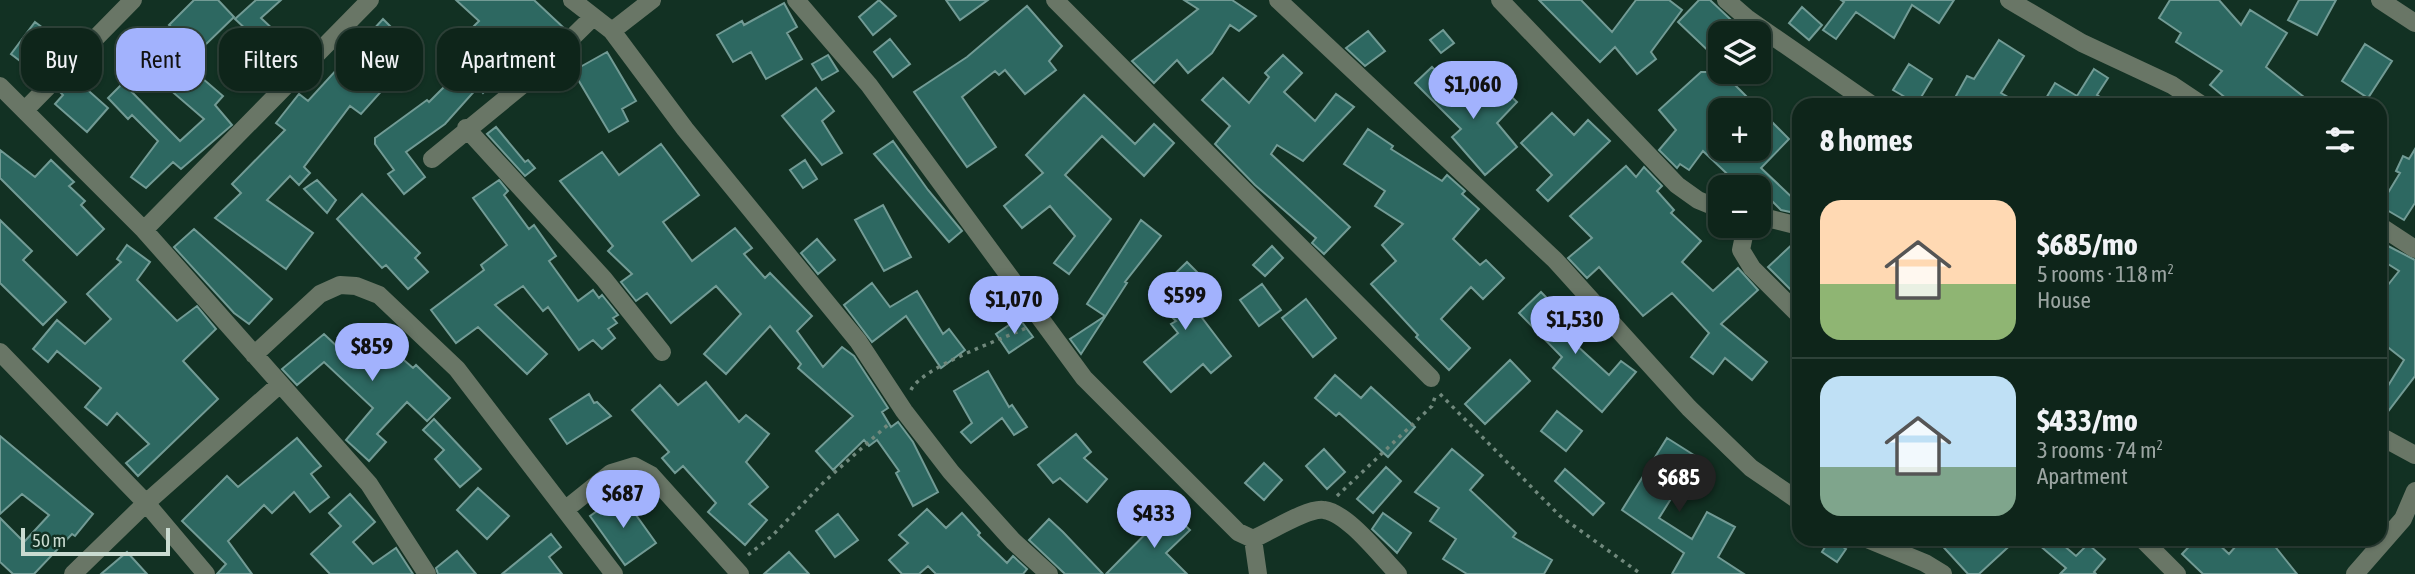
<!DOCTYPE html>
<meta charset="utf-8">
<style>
body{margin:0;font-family:"Asap Condensed",sans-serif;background:#1c3127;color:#f1f3f6;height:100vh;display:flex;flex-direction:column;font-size:26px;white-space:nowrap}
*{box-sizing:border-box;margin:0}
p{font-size:23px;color:#9ba5a2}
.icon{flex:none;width:38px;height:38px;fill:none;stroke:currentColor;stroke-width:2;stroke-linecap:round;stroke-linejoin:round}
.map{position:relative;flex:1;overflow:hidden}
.panel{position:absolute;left:1792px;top:98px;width:595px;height:448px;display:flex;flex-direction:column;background:#0e251a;border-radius:21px;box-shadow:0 2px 5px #0004,0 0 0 2px #2e4239}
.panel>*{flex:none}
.hud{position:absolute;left:21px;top:28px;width:665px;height:63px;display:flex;gap:14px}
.tools{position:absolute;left:1708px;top:21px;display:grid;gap:14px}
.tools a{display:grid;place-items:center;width:63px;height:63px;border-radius:14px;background:#0e251a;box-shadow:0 2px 5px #0004,0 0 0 2px #2e4239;font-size:35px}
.scale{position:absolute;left:21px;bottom:18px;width:149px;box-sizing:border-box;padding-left:7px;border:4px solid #cadbd1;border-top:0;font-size:19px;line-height:24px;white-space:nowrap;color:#cadbd1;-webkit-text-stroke:5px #123123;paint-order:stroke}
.price{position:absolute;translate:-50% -60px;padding:0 16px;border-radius:24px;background:#a2b2fd;color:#111;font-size:23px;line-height:46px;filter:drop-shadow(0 2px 4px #0008)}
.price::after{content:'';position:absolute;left:50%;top:42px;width:21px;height:16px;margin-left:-10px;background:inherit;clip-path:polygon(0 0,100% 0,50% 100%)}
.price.selected{background:#222;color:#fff}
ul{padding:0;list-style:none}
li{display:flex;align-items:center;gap:21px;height:175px;padding:0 28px}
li+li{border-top:2px solid #2e4239}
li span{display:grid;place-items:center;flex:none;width:196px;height:140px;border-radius:21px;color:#555}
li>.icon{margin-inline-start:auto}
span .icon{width:84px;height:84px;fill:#fffc;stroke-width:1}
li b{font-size:30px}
h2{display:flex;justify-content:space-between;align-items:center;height:84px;padding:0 28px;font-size:30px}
.tag{padding:0 24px;border-radius:21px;background:#0e251a;box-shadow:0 2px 5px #0004,0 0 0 2px #2e4239;font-size:24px;line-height:63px}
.tag.selected{background:#a2b2fd;color:#111}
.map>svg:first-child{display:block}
</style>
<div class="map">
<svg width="2415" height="574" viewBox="0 0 2415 574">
<rect width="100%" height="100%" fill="#123123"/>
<!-- building -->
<path fill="#2d6861" stroke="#729b95" stroke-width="2" fill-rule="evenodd" d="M194,0H218L234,17L199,51L169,25Z
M256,0H281L261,18L278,34L265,47L235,19Z
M456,0H534L565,29L527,66L518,58L483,93L478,87L445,124L406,152L425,177L404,194L388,174L394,170L375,144V138L427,100L429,102L483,48L468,32L479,21Z
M879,0L896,16L873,35L859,17Z
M946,0H988L960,20Z
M1184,0H1232L1256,16L1239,31L1230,25L1212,53L1188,73L1177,60L1154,83L1132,61L1198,9Z
M1539,0H1581L1612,32L1636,0H1669L1682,10L1651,52L1656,59L1637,74L1615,47L1600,62Z
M1699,0H1710L1745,33H1720V62L1678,22Z
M1841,0H1954L1939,23L1912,5L1894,38L1856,12L1836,39L1823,30L1844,2Z
M2170,0H2219L2241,25L2250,10L2287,33L2266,67L2314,105H2234L2210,85L2222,71L2176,42L2181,33L2159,18Z
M2299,0H2336L2317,35L2288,20Z
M784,3L797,27L787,33L802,59L766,79L751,52L733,62L717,35L742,21L744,25Z
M1027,6L1062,46L1049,61L1056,70L1025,94L1005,70L999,75L995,71L962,97L996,147L967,167L914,92L967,57Z
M1802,7L1822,25L1809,40L1789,23Z
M383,19L420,56L397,79L394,77L361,114L350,106L304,167L310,173L299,185L290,176L267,200L313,233L286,269L215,218L241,193L232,184L285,130L276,123L299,94L308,101Z
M35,22L70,48L41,77L11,54Z
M1443,30L1454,43L1441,53L1430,40Z
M1368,31L1385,51L1365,66L1346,48Z
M890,39L910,64L893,77L874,52Z
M1999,40L2024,56L2001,93L2022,105H1951L1967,76L1974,79Z
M2365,44L2392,61L2368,98L2342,81Z
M607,52L636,101L622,109L628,121L609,132L573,71Z
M828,55L838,71L822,80L812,64Z
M1283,55L1302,73L1284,92L1315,121L1336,94L1354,107L1303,161L1277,145L1271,154L1350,227L1324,254L1312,243L1316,238L1255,185L1215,144L1230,126L1202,100L1223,78L1249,103L1269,77L1265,73Z
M1909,64L1932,79L1917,104L1893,90Z
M188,66L223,96L215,105L232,125L181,169L173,162L146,188L131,177L158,141L132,115L128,119L108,98L123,83L180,141L204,119L168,88Z
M1432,67L1476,111L1500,86L1517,102L1497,123L1517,147L1485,175L1452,137L1461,129L1415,83Z
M2094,69L2108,78L2097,95L2113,105H2042L2055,83L2077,96Z
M1701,72H1722L1789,139L1761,168L1799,204L1795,213L1781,210L1768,197L1759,205V187H1741L1703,151L1689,170L1680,164L1677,168L1659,150L1676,130L1659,110ZM1720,110H1759V149H1720Z
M73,77L108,108L87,132L55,104L63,95L59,91Z
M816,88L834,111L822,121L842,153L822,165L782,116Z
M1084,95L1135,144L1154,124L1174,143L1144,176L1102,136L1065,175L1111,219L1069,274L1054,263L1075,236L1050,206L1022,228L1004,206L1043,173L1026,155Z
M1552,113L1574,135L1588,120L1610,141L1548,201L1537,190L1552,175L1521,143Z
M496,127L525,162L528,160L535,168L525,176L487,134Z
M1368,129L1393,146L1391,149L1442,181L1447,175L1465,191L1462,194L1479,209L1453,239L1480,265L1486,260L1504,278L1483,299L1471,287L1441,319L1470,348L1449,370L1416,337L1418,335L1371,284L1396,261L1382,245L1403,224L1375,206L1385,191L1344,164Z
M893,141L928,190L962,231L949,242L874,154Z
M661,144L699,195L663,222L692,261L735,228L752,248L744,254L765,278L770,273L812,316L797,331L823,367L842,347L854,356L888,408L882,412L891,427L898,422L913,442L938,492L913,506L896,473L899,471L877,440L869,446L864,440L833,470L816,451L853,416L798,368L801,364L770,326L726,374L704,354L741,314L716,286L671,323L647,293L636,301L621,282L632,274L608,251L613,246L560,181L602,152L619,175Z
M2415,149V203L2404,220L2380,206L2400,173L2396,171L2403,156L2409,159Z
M0,150L35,177L51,160L74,182L69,186L85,201L81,205L104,229L77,255L0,178Z
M805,160L817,179L803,188L790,170Z
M1626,166L1636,177L1644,167L1662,186L1657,191L1674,210L1671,213L1701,241L1682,262L1713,291L1738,268L1758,290L1721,324L1767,362L1752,380L1725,358L1713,374L1691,357L1709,333L1672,293L1643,316L1599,267L1587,278L1568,258L1592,238L1570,216Z
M317,180L336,200L327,213L304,189Z
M499,180L508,191L504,195L529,229L534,225L556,256L549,261L578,301L593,290L599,298L602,295L618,315L613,318L617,323L608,329L615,338L602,349L593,340L579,350L548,307L543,311L523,286L495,305L547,354L527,374L478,327L456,343L431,310L484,270L481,265L507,245L473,198Z
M362,194L420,253L415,258L428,272L408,289L386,265L382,268L337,219Z
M883,205L911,257L884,271L855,220Z
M0,220L32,251L23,260L66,302L43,325L0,283Z
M1141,220L1161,236L1125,282L1127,283L1081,354L1070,339L1105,316L1087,304Z
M194,229L272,299L249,324L234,313L174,247Z
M1799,238V298L1768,267Z
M817,239L835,260L818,274L801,253Z
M127,245L150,262L137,280L177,321L197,306L216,329L183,361L218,399L138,476L126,463L149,444L117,413L107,425L85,407L101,388L57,351L48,362L33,349L57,320L85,344L111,319L87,294L121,262L117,259Z
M1272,246L1283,258L1265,276L1253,265Z
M2388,246L2415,260V376L2380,422V385L2386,389L2404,360L2380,341V295L2399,271L2380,259Z
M1187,262L1209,284L1190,302L1231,356L1211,373L1203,364L1171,392L1144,362L1178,333L1171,324L1176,321L1151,297Z
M872,283L890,307L917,291L943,334L949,329L965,350L941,368L906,316L872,342L844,305Z
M1262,284L1281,310L1259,326L1240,300Z
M1541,292L1572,324L1563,333L1609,375L1621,361L1636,372L1602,412L1553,368L1562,357L1519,313Z
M1306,299L1336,338L1313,357L1282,318Z
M1019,318L1033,337L1009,353L996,334Z
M366,327L413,368L416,365L450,398L427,421L407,402L377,434L386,442L369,461L346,440L373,408L324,362L297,385L282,369L324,334L343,352Z
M1510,360L1530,381L1485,424L1465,404Z
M988,371L1009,407L1012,405L1027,427L1014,435L1002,418L971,443L961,432L972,423L954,391Z
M1335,375L1361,398L1371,387L1415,427L1388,457L1339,413L1336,416L1315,398Z
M706,382L739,422L746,415L769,434L746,462L768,487L749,504L767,520L745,545L708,512L716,503L683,466L675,473L662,458L669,452L632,410L660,385L678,405Z
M589,394L594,403L597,402L611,416L567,444L550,419Z
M1557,411L1582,431L1566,451L1541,431Z
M434,419L481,469L460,487L435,459L444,450L423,430Z
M1076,434L1091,452L1084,458L1107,479L1087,502L1060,478L1053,483L1038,465Z
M0,436L93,514L75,536L72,534L34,574H13L0,562V518L24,542L49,515L22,494L0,514Z
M297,438L321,466L311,474L329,497L310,512L294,492L272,513L264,505L228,541L252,574H217L226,564L182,521L227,476L238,487Z
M1667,438L1697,457L1659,518L1692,539L1707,512L1735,527L1718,557L1744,574H1672L1684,553L1622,510Z
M1324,449L1345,472L1327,489L1306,466Z
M1452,449L1483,475L1470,490L1516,533L1513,537L1552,560L1544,574H1467L1443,559L1456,539L1430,521L1439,508L1415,492Z
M1264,463L1282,480L1264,500L1245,483Z
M1386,467L1401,481L1373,513L1357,499Z
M1565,469L1604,503L1593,515L1555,481Z
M478,488L509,516L487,539L457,510Z
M350,494L375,522L353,542L373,564L396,548L413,574H330L311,554L341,526L329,513Z
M621,494L656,543L625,565L590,516Z
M927,509L946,528L962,513L980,533L978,535L1007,563L1013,556L1027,569L1023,574H936L928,566L919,574H902L889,560L908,543L899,535Z
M1169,510L1190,530L1166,553L1187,574H1106Z
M1383,513L1411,533L1397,553L1372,529Z
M838,514L858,540L835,557L816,531Z
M1049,519L1063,532L1103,574H1065L1029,540Z
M551,534L561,547L549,557L562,574H502Z
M1830,539L1846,549L1837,562L1822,552Z
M1936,539H2017L1979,574H1968Z
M2032,539H2056L2076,556L2088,544L2105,559L2094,572L2096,574H2060L2066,568Z
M2196,539H2213L2229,554L2242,539H2269L2297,574H2203L2182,554Z
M457,551L476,574H438L436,568Z
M127,552L147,574H101Z
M789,552L809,574H764Z"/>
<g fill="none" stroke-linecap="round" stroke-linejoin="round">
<!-- path -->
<path stroke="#70887c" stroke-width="3.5" stroke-dasharray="3.5 5" stroke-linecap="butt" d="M911,390C922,367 1000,340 1026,328
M1440,394L1560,516L1641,574
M1337,496L1432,406L1436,394
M748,555L772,536L825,481L891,422"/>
<!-- minor -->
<path stroke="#697666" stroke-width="18" d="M572,0L612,31L685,129L858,341L904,411L951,472L1013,541L1049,574
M796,0L869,85L1084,378L1238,532L1253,539C1270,532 1308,507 1324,510C1348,513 1381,557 1398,574
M1055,0L1431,378
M1278,0L1555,260L1689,408L1751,468L1799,501
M1500,0L1677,185L1698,200L1720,209
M1726,0L1748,19L1872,105
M2009,0L2082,43L2172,85L2202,105
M2380,0L2415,23
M612,31L652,0
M0,86L144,230L369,484L427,574
M25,110L133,0
M466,128L604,279L662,352
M432,159L532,77L593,17
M1759,216L1799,226
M1746,226L1741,250L1752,268L1799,315
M2380,226L2415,249
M144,230L370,0
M0,352L146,503L206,574
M254,355L320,294L340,285L356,286L379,295L457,369L614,574
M2380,436L2415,455
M566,509L611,473L634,466L651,475L740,574
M1253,539L1258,574
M1867,539L1925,563L1943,574
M2142,539L2177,574
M73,574L146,503L279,385
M2355,574L2403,519L2415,491"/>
</g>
</svg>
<div class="tools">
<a><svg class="icon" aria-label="layers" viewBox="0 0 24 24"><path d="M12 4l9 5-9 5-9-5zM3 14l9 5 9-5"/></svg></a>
<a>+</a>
<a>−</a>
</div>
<div class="scale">50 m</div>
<b class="price" style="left:1473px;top:121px">$1,060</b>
<b class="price" style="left:1185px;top:332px">$599</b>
<b class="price" style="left:1014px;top:336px">$1,070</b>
<b class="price" style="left:1575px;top:356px">$1,530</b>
<b class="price" style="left:372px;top:383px">$859</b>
<b class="price selected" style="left:1679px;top:514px">$685</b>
<b class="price" style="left:623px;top:530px">$687</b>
<b class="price" style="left:1154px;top:550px">$433</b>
<div class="hud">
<a class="tag">Buy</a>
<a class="tag selected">Rent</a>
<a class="tag">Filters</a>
<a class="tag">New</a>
<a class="tag">Apartment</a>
</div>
<section class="panel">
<h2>8 homes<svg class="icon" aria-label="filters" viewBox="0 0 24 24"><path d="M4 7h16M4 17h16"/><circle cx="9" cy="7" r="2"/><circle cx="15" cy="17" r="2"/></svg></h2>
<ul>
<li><span style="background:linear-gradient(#ffd9b3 60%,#8fb573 0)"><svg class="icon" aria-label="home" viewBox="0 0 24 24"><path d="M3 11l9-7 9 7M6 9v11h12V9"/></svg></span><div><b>$685/mo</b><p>5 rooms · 118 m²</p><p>House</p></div></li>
<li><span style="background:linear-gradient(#bfe0f5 65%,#7fa58c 0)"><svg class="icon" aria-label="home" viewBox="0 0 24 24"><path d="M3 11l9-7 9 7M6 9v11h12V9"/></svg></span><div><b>$433/mo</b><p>3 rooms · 74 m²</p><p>Apartment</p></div></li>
</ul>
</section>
</div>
